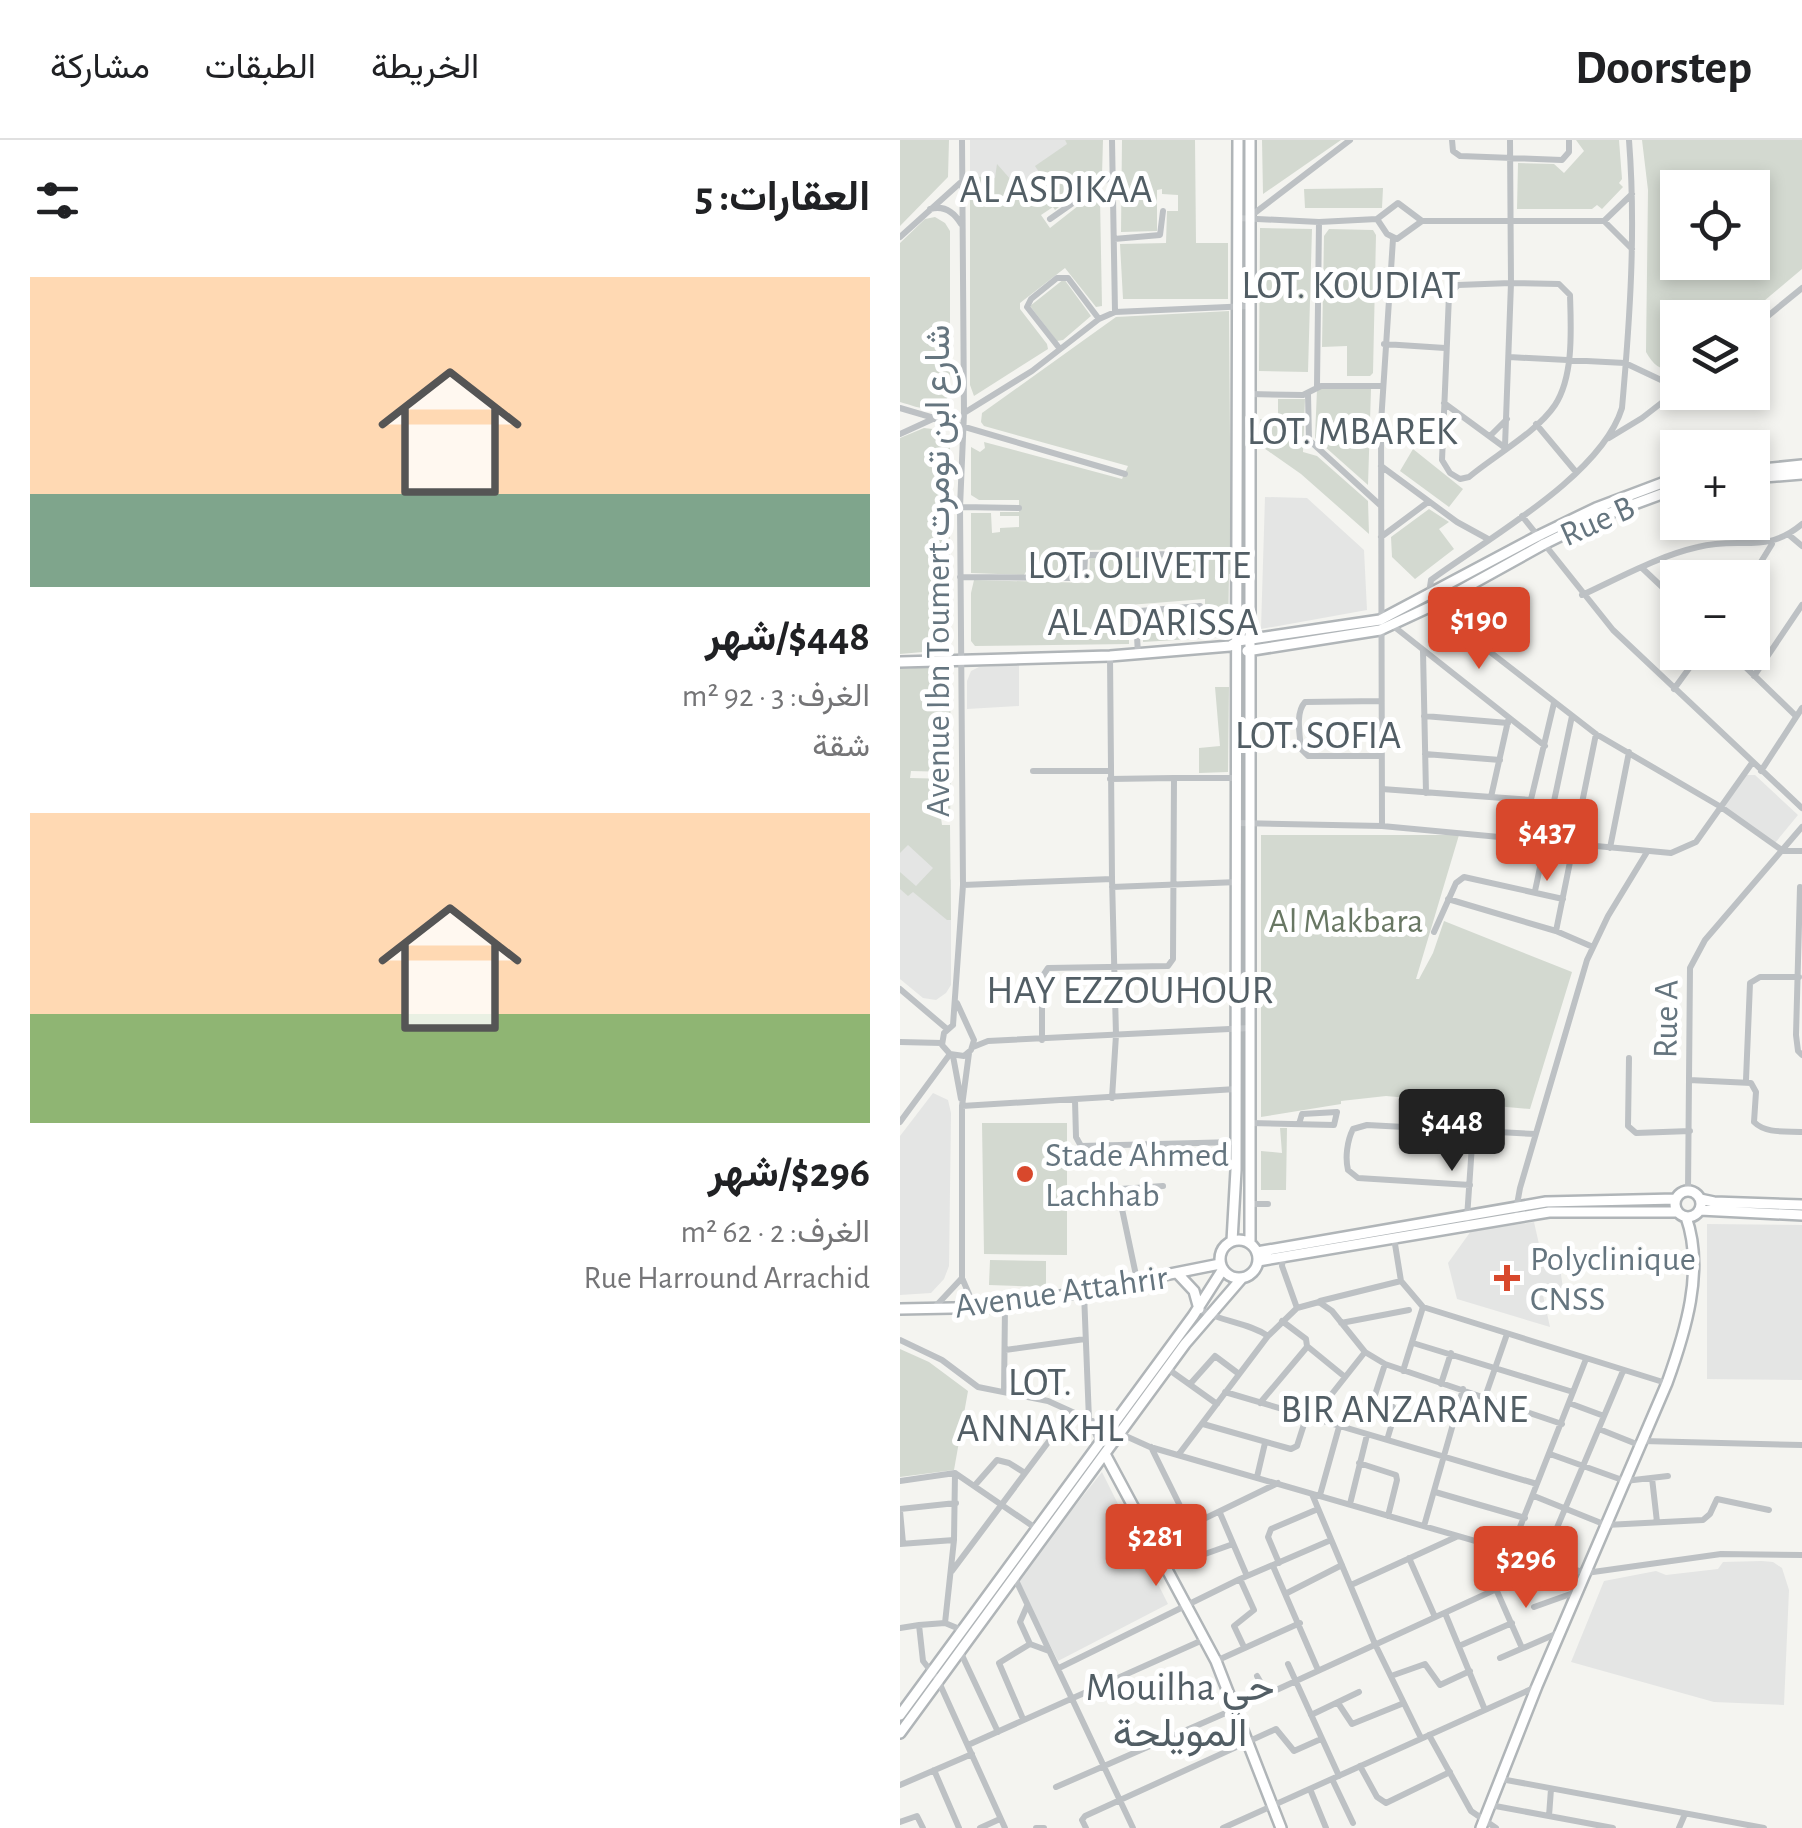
<!DOCTYPE html>
<html lang="ar">
<meta charset="utf-8">
<style>
body{margin:0;font-family:"Alegreya Sans",Vazirmatn,sans-serif;background:#f2f2f2;color:#202124;direction:rtl;height:100vh;display:flex;flex-direction:column;font-size:38px;white-space:nowrap}
*{box-sizing:border-box;margin:0}
p{font-size:32px;color:#757577}
.icon{flex:none;width:55px;height:55px;fill:none;stroke:currentColor;stroke-width:2;stroke-linecap:round;stroke-linejoin:round}
.map{position:relative;flex:1;overflow:hidden;direction:ltr}
.panel{display:flex;flex-direction:column;background:#fff;width:900px}
.panel>*{flex:none}
.fabs{position:absolute;left:760px;top:30px;display:grid;gap:20px}
.fabs a{display:grid;place-items:center;width:110px;height:110px;border-radius:0px;background:#fff;box-shadow:0 5px 15px #0003;font-size:50px}
.price{position:absolute;translate:-50% -85px;padding:0 22px;border-radius:10px;background:#d8482c;color:#fff;font-size:32px;line-height:65px;filter:drop-shadow(0 2px 5px #0008)}
.price::after{content:'';position:absolute;left:50%;top:60px;width:30px;height:22px;margin-left:-15px;background:inherit;clip-path:polygon(0 0,100% 0,50% 100%)}
.price.selected{background:#222;color:#fff}
ul{padding:0;list-style:none}
li{display:grid;align-content:center;gap:20px;height:530px;padding:0 30px}
li span{display:grid;place-items:center;height:310px;border-radius:0px;color:#555}
li>.icon{margin-inline-start:auto}
span .icon{width:180px;height:180px;fill:#fffc;stroke-width:1}
li b{font-size:42px}
h2{display:flex;justify-content:space-between;align-items:center;height:120px;padding:0 30px;font-size:42px}
header{display:flex;align-items:center;gap:60px;box-sizing:border-box;height:140px;padding:0 50px;background:#fff;border-bottom:2px solid #e0e0e0}
header strong{font-size:48px}
nav{display:flex;gap:55px;margin-inline-start:auto;font-size:35px}
main{display:flex;flex:1;min-height:0}
.map>svg:first-child{display:block}
</style>
<header>
<strong>Doorstep</strong>
<nav><a>الخريطة</a><a>الطبقات</a><a>مشاركة</a></nav>
</header>
<main>
<div class="map">
<svg width="902" height="1688" viewBox="0 0 902 1688">
<rect width="100%" height="100%" fill="#f4f4f0"/>
<!-- built -->
<path fill="#e4e5e4" d="M70,0H165L179,21L118,64L95,39L70,36Z
M365,357L407,358L464,410L467,470L361,489Z
M119,525V566L67,569V541L71,531L79,527Z
M847,635H855L898,675L875,703L823,668Z
M0,694L51,740V845L46,853L36,860L23,858L0,839Z
M33,953L48,960L51,973L49,1126L44,1139L31,1153L0,1155V996Z
M634,1082L641,1113L660,1128L663,1148L642,1151L650,1187L557,1159L548,1123L571,1091Z
M807,1084L902,1085V1240L807,1239Z
M202,1332L268,1464L158,1521L117,1439Z
M862,1421L873,1422L882,1428L889,1450L884,1565L814,1562L671,1522L704,1441L756,1431L766,1435L818,1429L823,1422Z"/>
<!-- green -->
<path fill="#d3d9d0" fill-rule="evenodd" d="M0,0H49L48,37L0,86Z
M165,0H203L202,35L155,70L153,67L141,75L150,88L192,55L200,58L202,166L196,167L165,128L120,163V169L147,204L148,209L74,256L70,245V36L95,38L97,24L120,50L141,35L135,26L167,4Z
M222,0H295L296,103H328V159H223L220,104L266,103L267,71H278V55L262,54V49L257,50V91L221,92Z
M362,0H441L363,54Z
M676,0H719L722,39L719,43L723,47L702,69L697,65L692,69H617L618,23L654,24L664,33L684,11Z
M742,0H902V129L845,177L778,178L777,230C761,231 754,226 746,212L748,50ZM778,48H852V122H778Z
M483,48L482,68H405L404,49Z
M35,77L45,83L50,91V252C41,278 21,268 0,262V103L25,79Z
M360,88L412,89L408,232L359,231Z
M429,89L473,90L476,95L473,233L470,236H447V206L422,207L424,96Z
M164,139L191,176L163,200L157,201L130,166Z
M329,171L331,425L336,426V433L329,434L328,494L324,497L243,502V473L285,469L286,473L305,472V459L229,465V504L75,506L71,501V453L74,440L189,443L190,417H271L277,435L292,434L290,409L177,410L174,435L151,436L147,426H129L124,435L71,433V373H91L92,393L100,392V388L119,387V376H100V372H119V360H79L71,355V307L80,312L85,308L84,302L222,339L228,326L84,286L81,282L82,273L216,177Z
M417,249H471L468,345L415,298Z
M378,259H405L403,312L417,316L468,361L469,394L401,334L361,306L360,279H378Z
M24,288L41,290L50,303V492L34,511L0,514V298Z
M513,309L563,349L549,367L500,331Z
M529,369L549,382L539,389L554,409L515,439L492,417L491,397Z
M45,526L50,530L51,632L11,631L10,638L51,639L50,677L41,678L42,685H50L51,780H47L13,752L8,756L0,749V732L16,746L33,728L8,705L0,713V529Z
M315,547H329L328,632L299,633V608L320,606Z
M361,695H559L516,839H519L533,813L544,781L672,832L630,969L486,956L441,961V964L361,977Z
M82,983H167V1115L84,1114Z
M380,988H387L386,1050H361V1011L382,1013Z
M90,1120L146,1121V1147L89,1145Z
M0,1209L29,1222L68,1251L54,1330L0,1337Z"/>
<g fill="none" stroke-linecap="round" stroke-linejoin="round">
<defs>
<path id="secondary" d="M350,0V1103
M852,330L902,325
M852,338L902,334
M347,511L480,490L534,465L644,404L699,377L778,348
M0,522L210,516L330,506L338,501L480,480L638,396L696,368L778,337
M775 1064a13 13 0 1 1 26 0a13 13 0 1 1-26 0Z
M800,1059L814,1062L902,1065
M800,1070L902,1075
M320 1119a19 19 0 1 1 38 0a19 19 0 1 1-38 0Z
M332,1101L336,1030C337,687 336,343 338,0
M357,1112L646,1062L776,1059
M358,1121L649,1072H777
M279,1135L294,1151L299,1169
M0,1169L105,1167L320,1124
M205,1314L316,1521L381,1688
M0,1575L293,1176L323,1129
M0,1593L285,1204L342,1138
M581,1688L637,1546L767,1243C785,1193 805,1130 786,1077"/>
</defs>
<!-- secondary casing -->
<use href="#secondary" stroke="#b0b5b8" stroke-width="14"/>
<!-- street -->
<path stroke="#bdc1c4" stroke-width="6" d="M212,0L215,172
M552,0L553,11L560,16L662,20L669,12V0
M30,69C44,65 54,72 61,84
M352,75L450,0
M337,78L419,82L477,79L498,63L522,81H704L732,109
M150,79L210,37
M477,79L487,94L497,99L522,81
M704,81L732,54
M0,97L60,43
M214,99L260,95L263,71
M611,143L659,144L670,155C671,188 674,236 655,265C637,292 594,316 569,337L560,339L550,333L542,320L549,155L558,145Z
M852,189L902,148
M484,204L545,208
M160,209L127,167L131,159L157,138H168L199,179
M609,217L725,223L778,248
M417,246L419,82
M350,254L403,255L421,246H482
M408,254L409,300L480,365
M544,263L604,307
M0,268L225,334
M64,273L132,231L199,179L215,172L350,166
M636,284L676,332
M0,294L35,278
M591,295L607,279
M709,298L742,278L778,250
M605,306L611,143L610,0
M481,326L557,382L588,399
M61,367L119,368
M622,376L713,490L902,668
M889,395L902,406
M481,397L528,362
M742,428L778,462
M60,437L178,438L184,436L185,417L190,415L281,414L285,433
M851,438L872,404
M529,454L531,440C588,398 701,336 722,268C730,178 736,90 729,0
M682,455C719,438 758,416 798,407C841,396 865,415 902,384
M534,465L576,501L696,594L821,667L883,711H902
M492,485L645,606
M523,511L526,653
M830,512L896,576
M238,514L236,479L240,471L300,466
M854,536L902,465
M774,549L801,512
M481,561L405,562C395,573 400,595 401,609L408,616H481
M524,576L608,583
M525,614L600,620
M133,631H210
M861,631L902,568
M274,638H336
M482,649L631,660
M591,657L608,581
M338,683L482,686L771,713L796,702L852,623
M482,686L481,283L493,99
M622,697L654,563
M710,708L729,612
M212,739L216,895L212,958
M63,745L212,739L210,516
M212,747L338,742
M900,747L896,895L898,911L902,915
M635,751L672,576
M548,759L656,791L693,807
M656,791L696,594
M534,792L556,743L564,737L663,759
M0,849L47,889
M53,885L63,745L60,367L64,273L62,0
M53,885L44,893L42,905L50,914L64,916L71,910L74,900L57,863
M142,900V837L148,828L268,826L273,819L274,638L210,639
M0,902L42,903
M73,907L88,901L350,888
M69,913L62,966V1138L75,1168
M53,916L61,959
M729,918L728,986L736,993L790,991
M789,940L851,943L856,952L854,982C866,994 886,991 902,992
M846,940L850,843L860,837H899
M175,960L176,997L181,1006L336,1002
M62,966L336,949
M0,982L50,914
M350,983L434,985L437,972L402,974L399,984
M570,1045L458,1038L448,1030C445,1018 447,1001 453,989L467,985L635,994
M218,1050L237,1140
M192,1051L263,1046
M788,1051L790,828L805,800L902,687
M350,1064H368
M616,1070L620,1048L687,820L708,776L747,712
M567,1078L573,990
M494,1098L501,1141L523,1167L766,1243
M383,1117L382,1126L397,1168
M184,1153L189,1280L200,1304
M420,1161L501,1141
M34,1168L62,1138
M299,1169C321,1182 347,1182 368,1196
M382,1181L406,1199L407,1206L445,1237
M441,1183L509,1170
M0,1200L42,1220L78,1247L148,1261L250,1307L686,1433L821,1414L902,1415
M513,1203L673,1252
M105,1210L185,1199
M485,1224L474,1258L478,1263L492,1266L496,1270L487,1300
M268,1229L317,1264
M503,1231L523,1167
M291,1243L315,1216L339,1234
M541,1244L551,1213
M104,1252L105,1167
M325,1252L637,1344
M585,1257L607,1194
M360,1263L407,1207
M669,1263L704,1276
M412,1279L465,1212
M303,1284L391,1309L397,1306L406,1278
M699,1289L739,1305
M743,1301L902,1305
M251,1307L290,1386
M279,1314L368,1196L397,1168L419,1162L432,1171L465,1212L485,1224L662,1284
M650,1314L725,1341L768,1336
M459,1323L496,1335L497,1340L488,1376
M55,1333L54,1400L45,1483L62,1490
M357,1337L365,1303
M752,1338L757,1382
M0,1341L55,1333L137,1389
M76,1344L97,1320L109,1323L125,1333
M535,1352L625,1378
M412,1354L475,1504L521,1598
M420,1355L439,1287
M634,1356L706,1385L803,1380L810,1374L817,1359L869,1370
M450,1364L467,1295
M0,1369L56,1363
M0,1371L3,1403
M320,1373L347,1436
M524,1386L563,1249
M254,1403L378,1343
M0,1404L54,1400
M611,1410L686,1219
M305,1414L333,1404
M509,1418L535,1477
M643,1421L723,1231
M379,1423L368,1397L371,1389L418,1369
M373,1426L418,1530
M52,1431L170,1273
M114,1436L233,1688
M340,1439L354,1470L334,1486L344,1507
M451,1445L556,1397
M596,1449L622,1508
M387,1453L442,1425
M127,1466L120,1482L130,1504L149,1511
M634,1467L676,1452
M545,1473L585,1570
M19,1485L45,1483
M0,1488L19,1485L23,1521L38,1540L105,1688
M559,1506L612,1483
M60,1511L98,1592
M600,1518L658,1493
M316,1521L400,1483
M388,1524L439,1636
M159,1528L340,1439L431,1400
M357,1536L367,1554
M491,1536L525,1524L540,1545L570,1531
M438,1563L452,1584L504,1563
M411,1575L459,1552
M123,1579L99,1523L130,1504
M529,1595L571,1671L596,1688
M68,1605L305,1499
M460,1626L477,1657L486,1663L550,1632
M34,1630L59,1688
M432,1639L453,1683
M601,1639L864,1688
M0,1645L72,1614
M156,1647L337,1568L651,1424
M410,1649L426,1688
M590,1665L713,1688
M649,1676L651,1649
M0,1682L17,1676L23,1688
M80,1688L100,1679
M136,1688H144
M186,1688L182,1680L185,1676L376,1589L394,1611L421,1599
M323,1688L636,1547
M779,1688L785,1674"/>
<!-- secondary -->
<use href="#secondary" stroke="#fff" stroke-width="9"/>
</g>
<!-- markers -->
<g fill="#d8482c" stroke="#fff" stroke-width="4">
<circle cx="125" cy="1034" r="10"/>
<path d="M602 1123h10v10h10v10h-10v10h-10v-10h-10v-10h10z"/>
</g>
<g text-anchor="middle" stroke-width="10" stroke-linejoin="round" paint-order="stroke">
<!-- street labels -->
<g font-size="35" fill="#65757f" stroke="#fff">
<text transform="translate(697 380) rotate(-24)" y="12">Rue B</text>
<text transform="translate(37 431) rotate(-90)" y="12">Avenue Ibn Toumert شارع ابن تومرت</text>
<text transform="translate(765 879) rotate(-89)" y="12">Rue A</text>
<text transform="translate(161 1151) rotate(-8)" y="12">Avenue Attahrir</text>
</g>
<!-- park labels -->
<g font-size="35" fill="#687763" stroke="#fff">
<text x="446" y="792">Al Makbara</text>
</g>
<!-- poi labels -->
<g font-size="35" fill="#65757f" stroke="#fff" text-anchor="start">
<text x="145" y="1026">Stade Ahmed<tspan x="145" dy="40">Lachhab</tspan></text>
<text x="630" y="1130">Polyclinique<tspan x="630" dy="40">CNSS</tspan></text>
</g>
<!-- quarter labels -->
<g font-size="40" fill="#525e65" stroke="#fff">
<text x="156" y="62">AL ASDIKAA</text>
<text x="451" y="158">LOT. KOUDIAT</text>
<text x="452" y="304">LOT. MBAREK</text>
<text x="239" y="438">LOT. OLIVETTE</text>
<text x="253" y="495">AL ADARISSA</text>
<text x="418" y="608">LOT. SOFIA</text>
<text x="230" y="863">HAY EZZOUHOUR</text>
<text x="140" y="1255">LOT.<tspan x="140" dy="46">ANNAKHL</tspan></text>
<text x="504" y="1282">BIR ANZARANE</text>
<text x="280" y="1560">Mouilha حي<tspan x="280" dy="46">المويلحة</tspan></text>
</g>
</g>
</svg>
<div class="fabs">
<a><svg class="icon" aria-label="locate" viewBox="0 0 24 24"><circle cx="12" cy="12" r="6"/><path d="M12 2v4M12 18v4M2 12h4M18 12h4"/></svg></a>
<a><svg class="icon" aria-label="layers" viewBox="0 0 24 24"><path d="M12 4l9 5-9 5-9-5zM3 14l9 5 9-5"/></svg></a>
<a>+</a>
<a>−</a>
</div>
<b class="price" style="left:579px;top:532px">$190</b>
<b class="price" style="left:647px;top:744px">$437</b>
<b class="price selected" style="left:552px;top:1034px">$448</b>
<b class="price" style="left:256px;top:1449px">$281</b>
<b class="price" style="left:626px;top:1471px">$296</b>
</div>
<section class="panel">
<h2>العقارات: 5<svg class="icon" aria-label="filters" viewBox="0 0 24 24"><path d="M4 7h16M4 17h16"/><circle cx="9" cy="7" r="2"/><circle cx="15" cy="17" r="2"/></svg></h2>
<ul>
<li><span style="background:linear-gradient(#ffd9b3 70%,#7fa58c 0)"><svg class="icon" aria-label="home" viewBox="0 0 24 24"><path d="M3 11l9-7 9 7M6 9v11h12V9"/></svg></span><div><b>$448/شهر</b><p>الغرف: 3 · 92 m²</p><p>شقة</p></div></li>
<li><span style="background:linear-gradient(#ffd9b3 65%,#8fb573 0)"><svg class="icon" aria-label="home" viewBox="0 0 24 24"><path d="M3 11l9-7 9 7M6 9v11h12V9"/></svg></span><div><b>$296/شهر</b><p>الغرف: 2 · 62 m²</p><p>Rue Harround Arrachid</p></div></li>
</ul>
</section>
</main>
